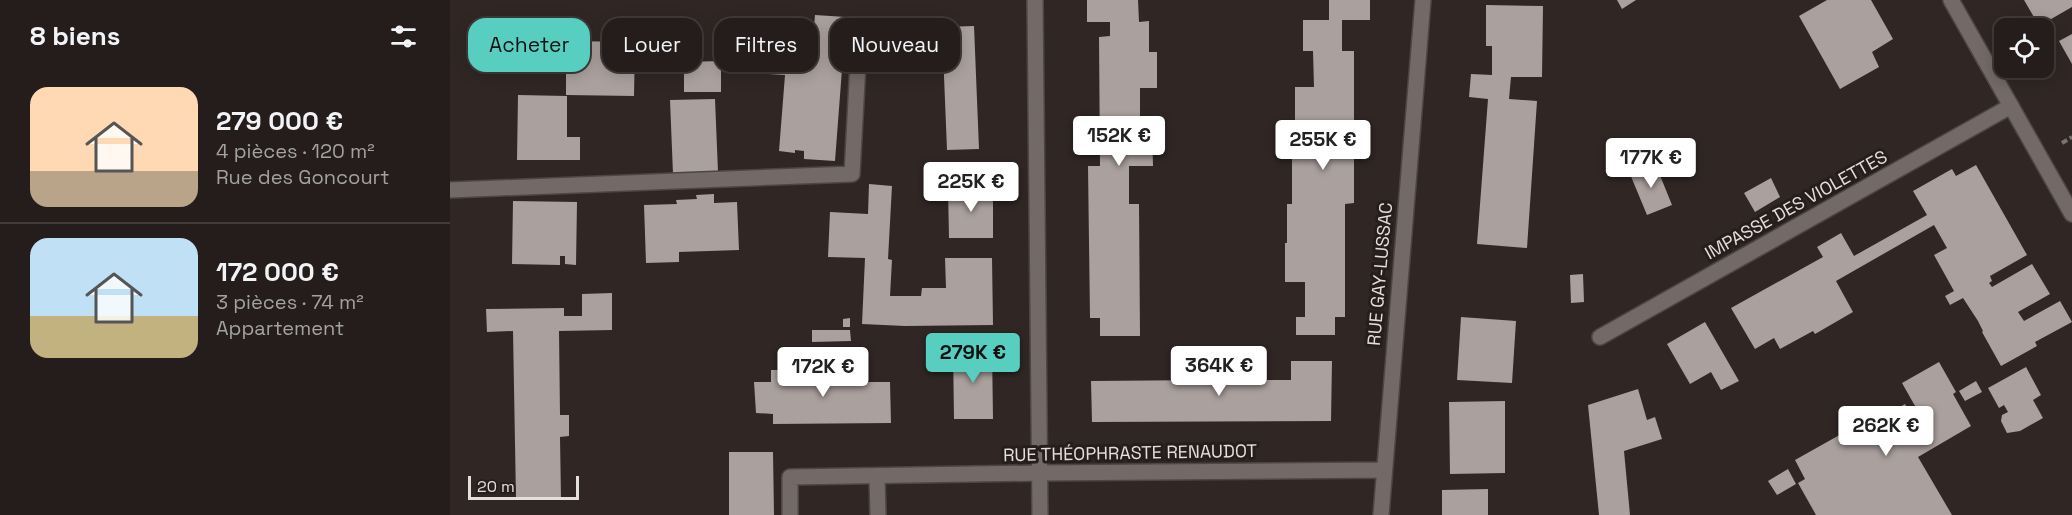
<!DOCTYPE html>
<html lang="fr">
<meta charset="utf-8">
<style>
body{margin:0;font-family:"Space Grotesk",sans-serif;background:#302a29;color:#f1f3f6;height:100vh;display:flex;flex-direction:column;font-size:22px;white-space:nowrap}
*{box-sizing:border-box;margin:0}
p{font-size:20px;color:#a3a2a3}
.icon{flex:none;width:33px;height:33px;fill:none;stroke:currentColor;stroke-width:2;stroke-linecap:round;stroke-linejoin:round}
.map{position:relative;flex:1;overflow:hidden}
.details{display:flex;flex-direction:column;background:#241d1c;width:450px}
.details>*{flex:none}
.hud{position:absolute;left:18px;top:18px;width:570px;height:54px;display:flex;gap:12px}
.tools{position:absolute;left:1544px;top:18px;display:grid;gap:12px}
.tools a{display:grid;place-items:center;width:60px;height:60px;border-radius:12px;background:#241d1c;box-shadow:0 3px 15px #0003,0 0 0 2px #413b3b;font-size:30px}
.scale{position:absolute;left:18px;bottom:15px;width:111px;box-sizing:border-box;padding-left:6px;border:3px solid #e4dedd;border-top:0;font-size:16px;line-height:21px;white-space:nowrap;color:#e4dedd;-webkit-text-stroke:4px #261e1c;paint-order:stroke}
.price{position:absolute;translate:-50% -51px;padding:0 14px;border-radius:6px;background:#fff;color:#222;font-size:20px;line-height:39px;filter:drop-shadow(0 2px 3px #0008)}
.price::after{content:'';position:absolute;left:50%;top:36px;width:18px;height:14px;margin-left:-9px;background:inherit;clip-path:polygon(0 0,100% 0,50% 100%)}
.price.on{background:#58cec1;color:#111}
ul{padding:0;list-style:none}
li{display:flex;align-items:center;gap:18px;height:150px;padding:0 30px}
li+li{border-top:2px solid #413b3b}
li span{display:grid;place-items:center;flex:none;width:168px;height:120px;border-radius:18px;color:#555}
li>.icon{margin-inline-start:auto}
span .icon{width:72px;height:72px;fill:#fffc;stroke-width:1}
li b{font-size:26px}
h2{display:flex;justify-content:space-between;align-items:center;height:72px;padding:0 30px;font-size:26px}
.pill{padding:0 21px;border-radius:18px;background:#241d1c;box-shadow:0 3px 15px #0003,0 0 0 2px #413b3b;font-size:21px;line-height:54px}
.pill.on{background:#58cec1;color:#111}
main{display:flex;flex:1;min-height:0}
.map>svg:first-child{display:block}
</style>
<main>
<section class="details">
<h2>8 biens<svg class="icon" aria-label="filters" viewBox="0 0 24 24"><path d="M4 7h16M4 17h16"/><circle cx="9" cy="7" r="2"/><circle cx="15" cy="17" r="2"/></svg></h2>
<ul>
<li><span style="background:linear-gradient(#ffd9b3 70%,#b9a48a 0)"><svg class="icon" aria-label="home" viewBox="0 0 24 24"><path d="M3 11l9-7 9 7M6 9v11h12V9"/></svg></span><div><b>279 000 €</b><p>4 pièces · 120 m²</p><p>Rue des Goncourt</p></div></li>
<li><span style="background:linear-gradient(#bfe0f5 65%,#c2b280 0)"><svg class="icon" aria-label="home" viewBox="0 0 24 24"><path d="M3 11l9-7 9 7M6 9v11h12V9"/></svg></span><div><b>172 000 €</b><p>3 pièces · 74 m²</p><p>Appartement</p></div></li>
</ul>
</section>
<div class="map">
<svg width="1622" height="515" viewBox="0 0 1622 515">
<rect width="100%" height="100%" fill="#302725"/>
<!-- building -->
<path fill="#aaa09d" d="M637,0H688L689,22L699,21V52H707V88H690V127H702L703,166H679V204H689L690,336H650V318H640L638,166H650L649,37L660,36V22H637Z
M879,0H920V20H892V51H904V203L895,204V317H885V335H846V317H855V282H835V243H837V204H842V126H845V87H864L863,51H853V20H879Z
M1167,0H1186L1172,9Z
M1377,0H1421L1443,39L1422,52L1429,67L1390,89L1349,16Z
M1574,0H1622V7L1589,26Z
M1036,5L1093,6L1092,77H1061L1059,99L1087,101L1077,248L1027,244L1038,99L1019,97L1021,74L1042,75V46H1036Z
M365,15L396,17L385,161L354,159V151L345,150V153L329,151L335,75L318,74L321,46L362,49Z
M323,21H349L350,37H323Z
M524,26L529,149L497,150L492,27Z
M1622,34V64L1609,41Z
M116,41L185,42L184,96L116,95Z
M271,61V92H234V62Z
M68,95L117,96V137H130V160H67Z
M265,99L268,172L223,174L220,100Z
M1205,163L1222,205L1197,215L1180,174Z
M1526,165L1577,255L1540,276L1542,281L1539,283L1542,287L1582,264L1600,294L1568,312L1574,321L1610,301L1622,322L1585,342L1587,346L1551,366L1532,332L1533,331L1528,321L1513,298L1500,305L1495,296L1504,291L1484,255L1497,248L1484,225L1386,281L1403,312L1365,334L1363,331L1330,349L1324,338L1305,349L1281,308L1373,257L1367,247L1391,233L1404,256L1477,215L1463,191L1502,169L1506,176Z
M1321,178L1330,197L1305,212L1294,193Z
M419,184L442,186L438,259L442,260L440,296H471L472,288H496L495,258H542L543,325L455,326L412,324L415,258L378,257L380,212L418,214Z
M498,189H543V238H499Z
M264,194V203L287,202L289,250L229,252V262L196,263L194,205L227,204L226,200L247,199L246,195Z
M63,201L127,202L126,265L115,264V256H110V265L62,264Z
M1133,274L1134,302L1121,303L1120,275Z
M162,293V330L109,331L110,415H119V436L110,437L111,499L66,500L63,331L37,332L36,309L114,308V316H132V294Z
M1011,317L1066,321L1062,383L1007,380Z
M400,318V327H393V319Z
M1255,322L1289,381L1271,390L1261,372L1240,384L1217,344Z
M362,330H400L401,341L362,342Z
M503,348H542L543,419H504Z
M841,361H882L881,421L642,422L641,381L759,380V365L803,364V380H841Z
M1489,362L1506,392L1503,394L1521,426L1468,457L1502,515H1366L1348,483L1355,479L1345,460L1434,410L1436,415L1455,404L1462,417L1469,413L1452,383Z
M362,366H400L401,382H440L441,423L323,424V414L306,413L304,382H321V370H362Z
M1576,367L1591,395L1583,400L1593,418L1570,431L1557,433L1551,421L1552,415L1558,412L1554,405L1549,408L1538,388Z
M1526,381L1532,392L1515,401L1509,391Z
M1188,389L1197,420L1205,417L1212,439L1174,451L1180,515H1149L1138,405Z
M1055,401V473L1000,474L999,402Z
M279,452H323L324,515H279Z
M1338,469L1346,484L1327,495L1318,481Z
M1038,489V515H992V490Z"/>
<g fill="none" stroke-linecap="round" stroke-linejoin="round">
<defs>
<path id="service" d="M0,190L402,174L410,26"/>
<path id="minor" d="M585,0L590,515
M1150,337L1561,106
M427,476L428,515
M340,515V477L590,473L934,470
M931,515L973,0"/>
<path id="tertiary" d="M1501,0L1622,214"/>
</defs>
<!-- service casing -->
<use href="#service" stroke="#4c4644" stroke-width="18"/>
<!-- minor casing -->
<use href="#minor" stroke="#4c4644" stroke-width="18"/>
<!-- tertiary casing -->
<use href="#tertiary" stroke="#4c4644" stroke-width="18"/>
<!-- path -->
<path stroke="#7b7372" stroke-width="4" stroke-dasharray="6 3" stroke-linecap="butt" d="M1612,143L1622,137"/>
<!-- service -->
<use href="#service" stroke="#736966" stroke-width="15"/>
<!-- minor -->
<use href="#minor" stroke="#736966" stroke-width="15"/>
<!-- tertiary -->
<use href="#tertiary" stroke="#736966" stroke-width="15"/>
</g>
<g text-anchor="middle" stroke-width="6" stroke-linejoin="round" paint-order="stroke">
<!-- street labels -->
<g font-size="18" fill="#e4dedd" stroke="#261e1c">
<text transform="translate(1346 205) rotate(-29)" y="6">IMPASSE DES VIOLETTES</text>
<text transform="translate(930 274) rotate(-85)" y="6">RUE GAY-LUSSAC</text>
<text transform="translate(680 453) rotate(-1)" y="6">RUE THÉOPHRASTE RENAUDOT</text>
</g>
</g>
</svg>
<div class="tools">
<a><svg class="icon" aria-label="locate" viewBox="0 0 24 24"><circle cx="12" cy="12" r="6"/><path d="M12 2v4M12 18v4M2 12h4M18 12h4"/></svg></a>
</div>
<div class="scale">20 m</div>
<b class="price" style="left:669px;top:167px">152K €</b>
<b class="price" style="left:873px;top:171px">255K €</b>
<b class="price" style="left:1201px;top:189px">177K €</b>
<b class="price" style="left:521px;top:213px">225K €</b>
<b class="price on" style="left:523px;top:384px">279K €</b>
<b class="price" style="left:769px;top:397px">364K €</b>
<b class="price" style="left:373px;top:398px">172K €</b>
<b class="price" style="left:1436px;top:457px">262K €</b>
<div class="hud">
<a class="pill on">Acheter</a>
<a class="pill">Louer</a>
<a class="pill">Filtres</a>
<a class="pill">Nouveau</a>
</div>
</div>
</main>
